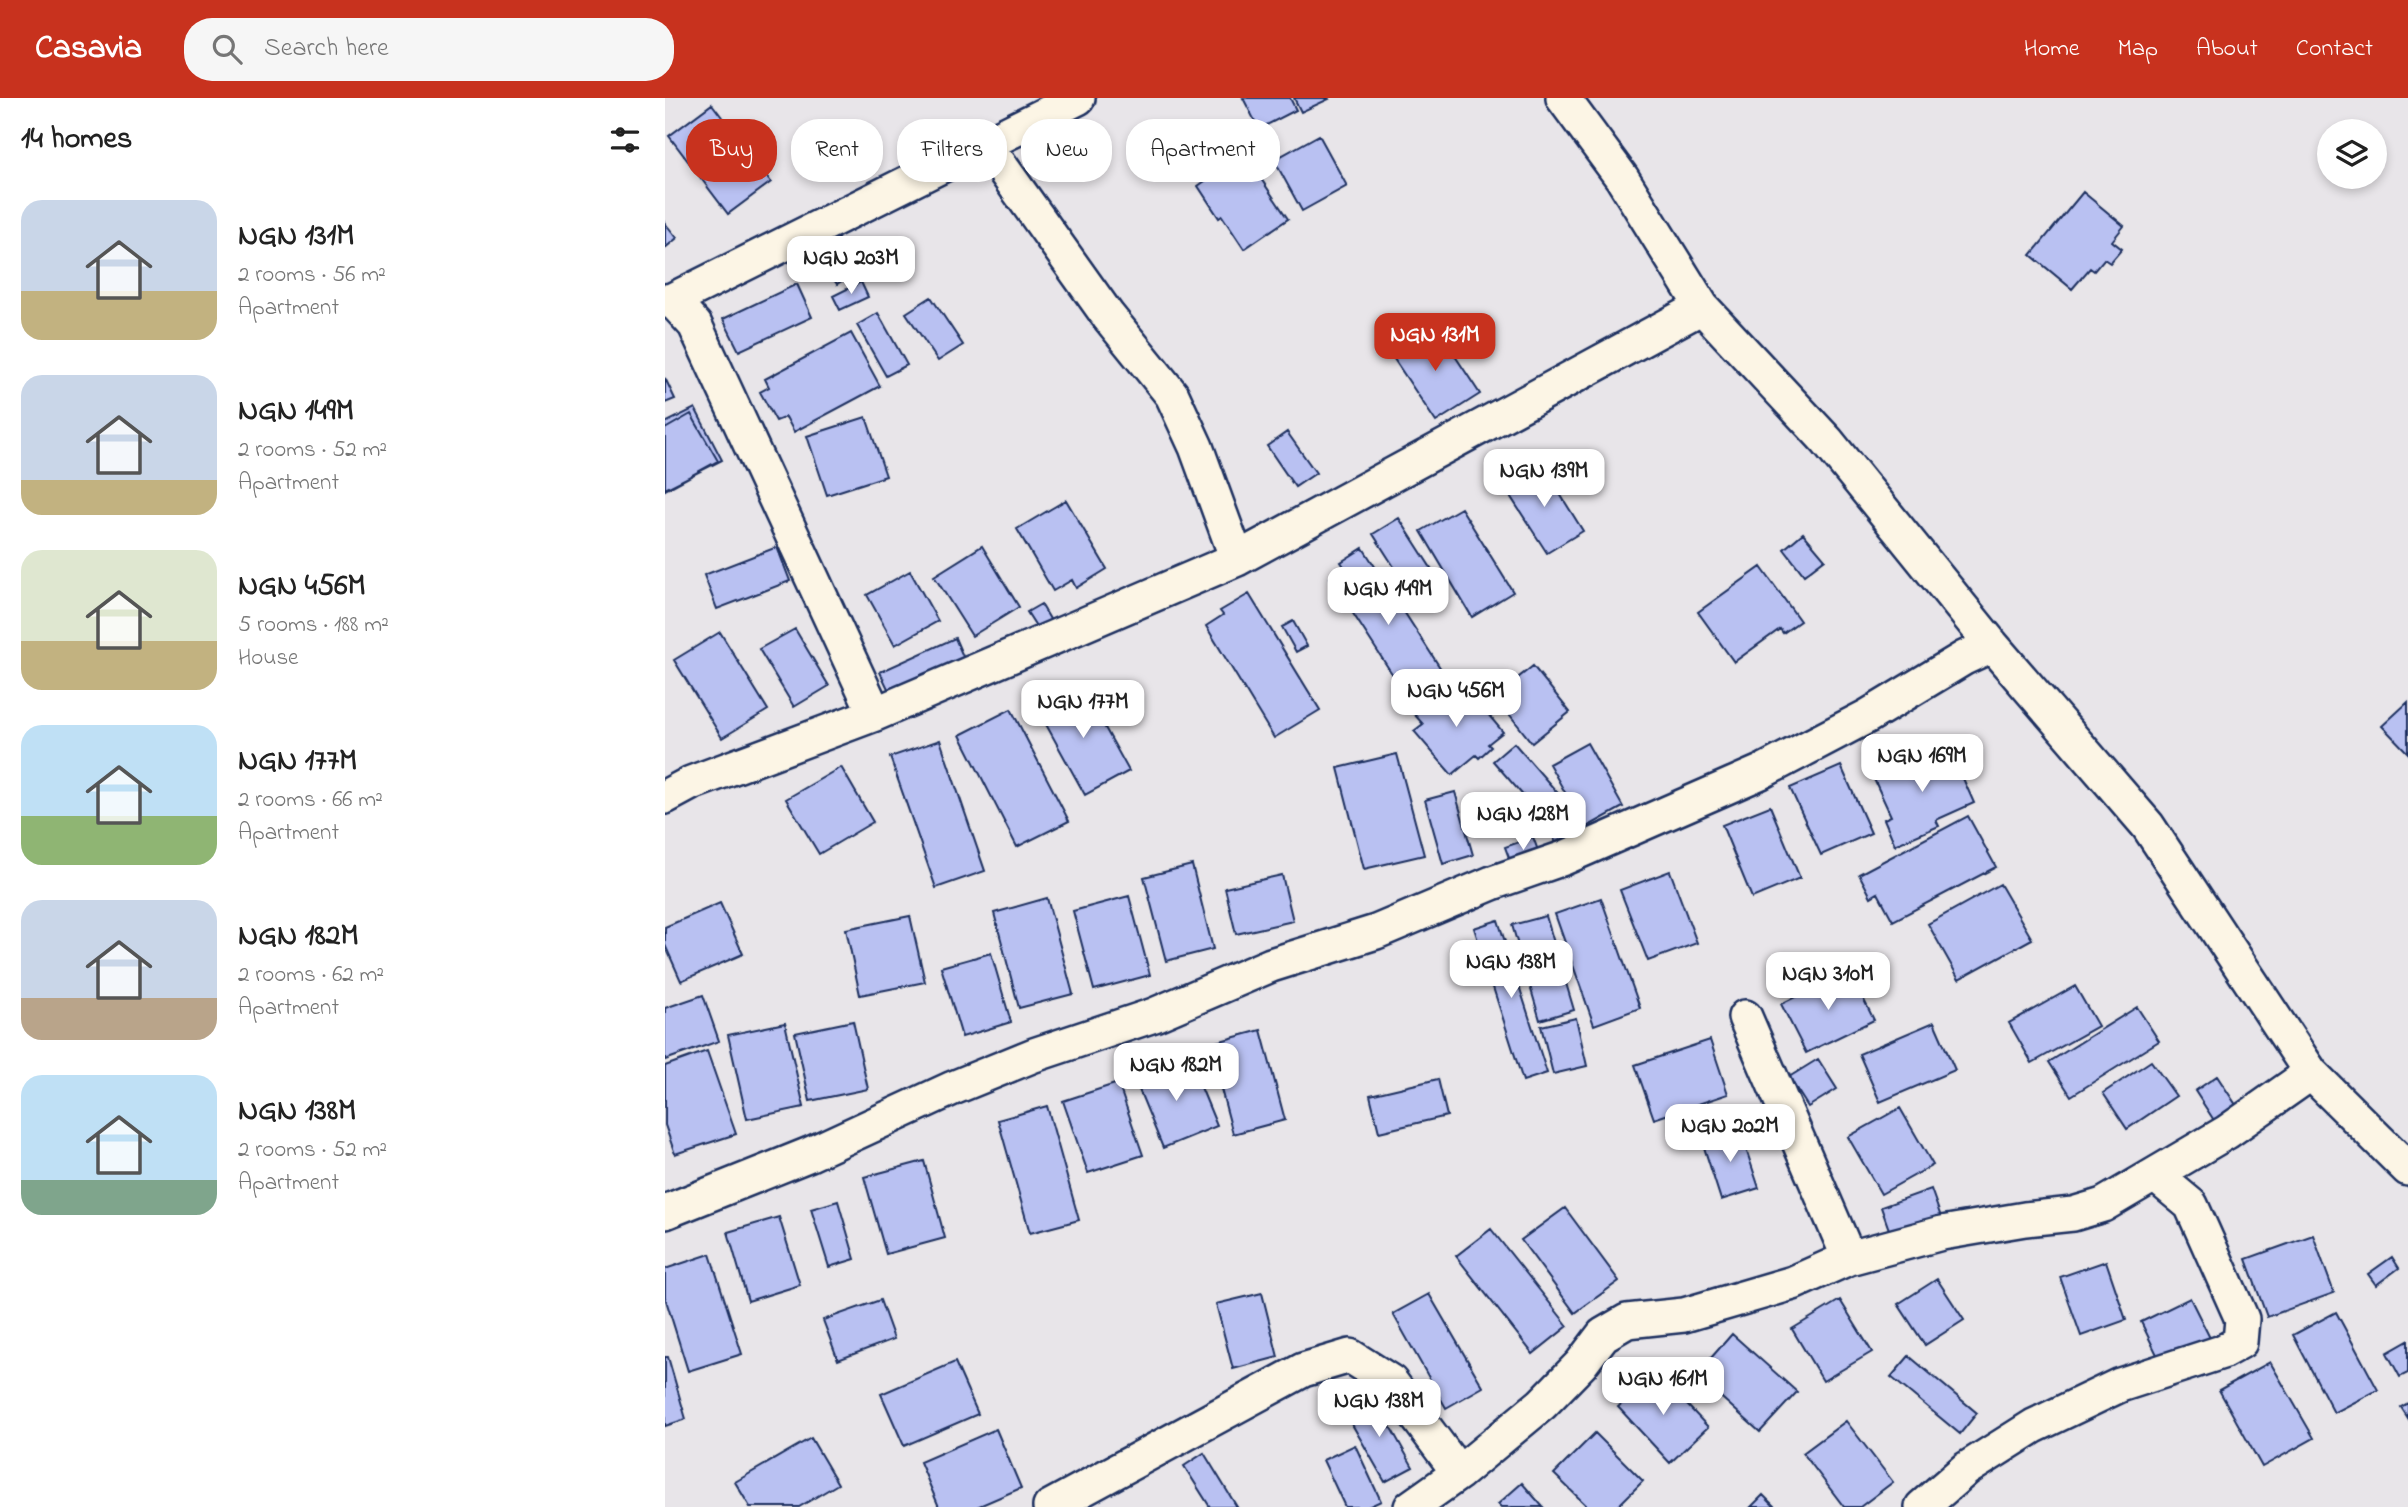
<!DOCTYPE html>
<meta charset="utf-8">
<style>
body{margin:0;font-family:"Indie Flower",sans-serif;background:#f6f6f6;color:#222;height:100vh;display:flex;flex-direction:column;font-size:26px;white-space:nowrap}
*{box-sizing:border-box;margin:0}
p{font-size:23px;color:#767676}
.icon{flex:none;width:38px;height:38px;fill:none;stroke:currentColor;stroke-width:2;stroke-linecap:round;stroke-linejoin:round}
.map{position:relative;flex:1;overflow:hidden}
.details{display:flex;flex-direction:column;background:#fff;width:665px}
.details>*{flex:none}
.hud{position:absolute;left:21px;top:21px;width:665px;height:63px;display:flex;gap:14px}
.tools{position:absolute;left:1652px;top:21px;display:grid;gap:14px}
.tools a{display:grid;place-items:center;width:70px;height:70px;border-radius:50%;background:#fff;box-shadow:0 4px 10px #0003;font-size:35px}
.price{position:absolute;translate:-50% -60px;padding:0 16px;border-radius:14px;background:#fff;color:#222;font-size:23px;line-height:46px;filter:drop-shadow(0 2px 4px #0008)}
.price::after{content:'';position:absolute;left:50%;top:42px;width:21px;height:16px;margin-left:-10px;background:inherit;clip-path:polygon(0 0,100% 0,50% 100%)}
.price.current{background:#c8321e;color:#fff}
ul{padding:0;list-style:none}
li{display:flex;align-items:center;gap:21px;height:175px;padding:0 21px}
li span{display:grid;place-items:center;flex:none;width:196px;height:140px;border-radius:21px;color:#555}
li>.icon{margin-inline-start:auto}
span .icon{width:84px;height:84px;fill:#fffc;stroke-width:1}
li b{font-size:30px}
h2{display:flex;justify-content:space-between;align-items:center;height:84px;padding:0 21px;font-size:30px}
.chip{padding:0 24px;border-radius:28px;background:#fff;box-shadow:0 4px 10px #0003;font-size:24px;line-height:63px}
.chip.current{background:#c8321e;color:#fff}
header{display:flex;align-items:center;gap:42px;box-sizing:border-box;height:98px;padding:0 35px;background:#c8321e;color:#fff}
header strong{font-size:33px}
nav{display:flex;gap:38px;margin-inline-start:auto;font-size:24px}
.search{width:490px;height:63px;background:#f6f6f6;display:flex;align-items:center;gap:18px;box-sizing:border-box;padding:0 24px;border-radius:28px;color:#767676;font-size:26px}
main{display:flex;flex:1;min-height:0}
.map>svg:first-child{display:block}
</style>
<header>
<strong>Casavia</strong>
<div class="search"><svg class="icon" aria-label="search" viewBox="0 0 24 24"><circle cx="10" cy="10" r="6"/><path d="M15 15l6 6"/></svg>Search here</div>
<nav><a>Home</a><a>Map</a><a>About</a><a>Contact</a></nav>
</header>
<main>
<section class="details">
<h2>14 homes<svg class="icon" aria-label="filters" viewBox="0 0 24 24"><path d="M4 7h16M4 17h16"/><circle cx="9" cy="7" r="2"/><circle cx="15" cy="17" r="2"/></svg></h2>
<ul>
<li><span style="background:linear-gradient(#c9d6e8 65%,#c2b280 0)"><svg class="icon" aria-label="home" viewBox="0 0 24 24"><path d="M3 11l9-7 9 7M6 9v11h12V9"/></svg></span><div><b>NGN 131M</b><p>2 rooms · 56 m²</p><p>Apartment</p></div></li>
<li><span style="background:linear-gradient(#c9d6e8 75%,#c2b280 0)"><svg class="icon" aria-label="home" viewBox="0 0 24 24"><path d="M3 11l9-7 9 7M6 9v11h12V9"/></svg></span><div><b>NGN 149M</b><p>2 rooms · 52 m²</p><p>Apartment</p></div></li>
<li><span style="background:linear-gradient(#dfe7d0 65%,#c2b280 0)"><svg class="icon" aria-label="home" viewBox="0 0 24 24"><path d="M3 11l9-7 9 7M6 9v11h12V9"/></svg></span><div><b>NGN 456M</b><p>5 rooms · 188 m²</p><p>House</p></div></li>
<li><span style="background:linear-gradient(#bfe0f5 65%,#8fb573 0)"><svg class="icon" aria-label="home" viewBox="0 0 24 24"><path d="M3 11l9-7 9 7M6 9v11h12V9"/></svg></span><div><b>NGN 177M</b><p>2 rooms · 66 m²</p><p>Apartment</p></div></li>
<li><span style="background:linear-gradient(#c9d6e8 70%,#b9a48a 0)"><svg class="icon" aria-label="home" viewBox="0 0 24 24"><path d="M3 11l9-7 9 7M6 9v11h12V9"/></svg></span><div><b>NGN 182M</b><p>2 rooms · 62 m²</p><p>Apartment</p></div></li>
<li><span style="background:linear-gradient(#bfe0f5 75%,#7fa58c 0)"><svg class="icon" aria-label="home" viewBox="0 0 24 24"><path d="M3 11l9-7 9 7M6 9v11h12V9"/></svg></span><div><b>NGN 138M</b><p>2 rooms · 52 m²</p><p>Apartment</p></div></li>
</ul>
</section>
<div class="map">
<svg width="1743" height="1409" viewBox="0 0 1743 1409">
<rect width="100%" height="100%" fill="#e8e5e9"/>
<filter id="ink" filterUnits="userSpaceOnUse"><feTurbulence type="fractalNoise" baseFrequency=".0143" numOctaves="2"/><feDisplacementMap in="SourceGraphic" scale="14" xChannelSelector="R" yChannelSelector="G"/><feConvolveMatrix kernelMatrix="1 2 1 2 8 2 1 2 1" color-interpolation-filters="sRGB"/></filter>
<g filter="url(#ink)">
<!-- building -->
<path fill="#b9c1f2" stroke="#1b2f5e" stroke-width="2" d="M578,0H625L631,12L594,31Z
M629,0H663L664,1L636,14Z
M47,6L106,84L63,116L4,38Z
M654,37L682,88L637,113L609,62Z
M580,57L623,121L579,151L557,118L554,120L533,88L550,76L547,70L562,59L566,65Z
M1418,94L1459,128L1447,143L1457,151L1445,165L1439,161L1429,173L1425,170L1407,191L1366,157Z
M0,125L12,140L0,150Z
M168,134L194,171L172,186L146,149Z
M196,184L203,199L175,212L168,198Z
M132,186L147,219L74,253L58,221Z
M266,199L298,247L273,263L241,215Z
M213,215L242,267L221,278L192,227Z
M769,226L815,296L771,324L725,255Z
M186,235L215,288L129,334L121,319L111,323L95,294L104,289L100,281Z
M0,280L10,301L0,305Z
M30,310L57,362L0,391V325Z
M26,316L53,363L0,392V331Z
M201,319L221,378L162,397L142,338Z
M622,334L651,375L630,389L602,348Z
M877,367L918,433L882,455L840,390Z
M401,402L442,471L411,490L407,482L388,493L352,431Z
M796,410L848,494L807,519L756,433Z
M734,420L766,470L740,486L708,436Z
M1138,435L1160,461L1139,477L1119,451Z
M317,448L354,509L307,538L269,478Z
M112,449L125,483L52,511L39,477Z
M698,450L783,582L746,605L665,480L680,470L676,464Z
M1096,469L1135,523L1118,535L1115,531L1069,564L1033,514Z
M245,473L273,523L230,547L202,497Z
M584,496L655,612L609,640L541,528L558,517L555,513Z
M376,506L389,528L376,536L362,514Z
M628,523L642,548L631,554L617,529Z
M130,531L164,588L129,609L94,551Z
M55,534L103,612L57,640L9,562Z
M290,540L300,563L226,597L215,574Z
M868,568L905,614L867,645L830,598Z
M417,588L464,673L420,697L373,612Z
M801,590L838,634L823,646L826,649L814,660L811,657L787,677L749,633L758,626L749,616L772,596L776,600L787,592L791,598Z
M1743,604V655L1717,628Z
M346,611L404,723L352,749L295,637Z
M275,642L320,773L271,790L225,659Z
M849,645L897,700L876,718L828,663Z
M922,645L958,709L920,730L884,666Z
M1278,649L1288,671L1293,669L1309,705L1271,722L1274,728L1230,747L1219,721L1226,718L1208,679Z
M732,656L759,757L699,771L673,670Z
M1176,668L1206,735L1156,757L1125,690Z
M176,669L208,724L154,756L121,701Z
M790,694L808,757L778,766L760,702Z
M1105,708L1135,780L1087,800L1057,727Z
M1303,718L1331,769L1228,823L1213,795L1206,799L1194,776Z
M906,722L913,742L892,749L885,729Z
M868,739L875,758L847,768L840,749Z
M527,767L548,851L501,863L479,779Z
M1005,773L1032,845L983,863L955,792Z
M617,777L628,823L571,836L560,790Z
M1335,786L1367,841L1294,881L1263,826Z
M464,798L485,877L429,892L408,813Z
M382,800L408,896L354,910L329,815Z
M936,800L975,910L929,927L890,816Z
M55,805L78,856L16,883L0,847V829Z
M245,818L260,884L195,897L181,831Z
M881,818L909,912L875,922L847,827Z
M833,822L882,975L858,983L809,830Z
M326,855L346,924L297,939L276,869Z
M1184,872L1209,922L1141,955L1116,906Z
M1410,888L1433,928L1367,965L1344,925Z
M38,897L54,943L0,962V910Z
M1472,909L1494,943L1406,998L1384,964Z
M911,920L922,968L888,976L876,928Z
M188,923L203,991L145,1003L130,935Z
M1269,924L1290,972L1215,1004L1194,956Z
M120,925L139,1009L82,1021L63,937Z
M596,932L620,1022L568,1036L544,946Z
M1045,942L1063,996L989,1021L970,967Z
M42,953L71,1036L10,1056L0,1027V968Z
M524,960L552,1028L498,1050L470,982Z
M1153,961L1172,991L1143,1009L1124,979Z
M1486,963L1511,998L1462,1031L1438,995Z
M1552,978L1575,1013L1552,1027L1530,993Z
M773,981L782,1018L714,1034L705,997Z
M453,985L478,1057L423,1075L398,1003Z
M382,1008L414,1122L365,1135L333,1022Z
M1235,1010L1268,1067L1216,1096L1183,1039Z
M1074,1030L1094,1090L1056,1102L1037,1043Z
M259,1063L280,1140L221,1156L199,1079Z
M1266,1091L1277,1122L1227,1140L1216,1109Z
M173,1103L190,1161L164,1169L146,1111Z
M900,1110L954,1183L910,1215L856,1142Z
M114,1119L135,1187L83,1203L63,1134Z
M826,1131L903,1228L868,1256L791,1158Z
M1648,1137L1669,1195L1602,1219L1581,1161Z
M45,1156L77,1256L23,1273L0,1199V1171Z
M1727,1159L1734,1170L1711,1187L1703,1176Z
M1441,1163L1461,1222L1416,1238L1395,1179Z
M1272,1181L1299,1222L1260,1247L1233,1206Z
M597,1195L613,1259L568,1271L551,1206Z
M764,1196L818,1289L781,1310L728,1216Z
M1525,1200L1547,1244L1497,1267L1476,1224Z
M215,1202L229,1241L173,1262L158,1222Z
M1175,1202L1207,1254L1158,1283L1127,1231Z
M1671,1214L1713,1292L1669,1315L1628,1237Z
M1067,1236L1132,1294L1095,1334L1031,1277Z
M1743,1243V1275L1735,1279L1722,1255Z
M1244,1258L1312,1315L1295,1336L1226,1279Z
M0,1259H3L21,1321L0,1328Z
M290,1264L313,1316L239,1348L216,1296Z
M1605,1264L1649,1340L1597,1369L1554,1292Z
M991,1274L1043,1329L1005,1365L953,1309Z
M708,1298L748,1369L720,1384L680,1314Z
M1743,1305V1320L1736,1309Z
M1181,1323L1228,1384L1195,1409H1179L1138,1355Z
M331,1331L356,1390L312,1409H274L255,1364Z
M930,1335L978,1383L952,1409H923L889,1376Z
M146,1340L173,1386L134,1409H85L70,1384Z
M690,1347L716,1403L703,1409H680L658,1362Z
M539,1355L572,1409H545L519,1368Z
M857,1385L878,1409H836L833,1406Z
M1098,1397L1110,1409H1086Z"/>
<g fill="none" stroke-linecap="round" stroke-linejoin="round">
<defs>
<path id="street" d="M898,0L957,80L1037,209L1162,343L1327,547L1483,728L1646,975L1743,1071
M321,47L443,218L507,297L531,349L572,461
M7,202L413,0
M0,203L7,202L30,227L210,616
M0,699L26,685L210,616L572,461L1037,209
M1080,919L1184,1160
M0,1114L145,1056L288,990L369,957L489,917L606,867L711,834L827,785L899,760L1096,674L1203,618L1299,560L1327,547
M385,1409L638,1272L685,1258L726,1284L794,1375
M746,1409L794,1375L877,1306L916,1266L938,1237L962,1223L1019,1217L1128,1185L1184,1160L1277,1135L1360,1121L1408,1116L1438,1107L1562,1034L1646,975
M1257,1409L1301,1371L1369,1328L1455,1287L1557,1254L1575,1244L1577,1221L1526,1107L1490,1077"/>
</defs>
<!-- street casing -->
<use href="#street" stroke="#1b2f5e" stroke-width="38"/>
<!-- street -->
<use href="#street" stroke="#fcf5e5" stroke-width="33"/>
</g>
</g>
</svg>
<div class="tools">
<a><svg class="icon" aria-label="layers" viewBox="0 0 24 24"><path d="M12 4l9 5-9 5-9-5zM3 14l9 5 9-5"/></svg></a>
</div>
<b class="price" style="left:186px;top:198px">NGN 203M</b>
<b class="price current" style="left:770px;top:275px">NGN 131M</b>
<b class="price" style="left:879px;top:411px">NGN 139M</b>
<b class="price" style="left:723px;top:529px">NGN 149M</b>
<b class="price" style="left:791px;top:631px">NGN 456M</b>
<b class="price" style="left:418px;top:642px">NGN 177M</b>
<b class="price" style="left:1257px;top:696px">NGN 169M</b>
<b class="price" style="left:858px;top:754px">NGN 128M</b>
<b class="price" style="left:846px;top:902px">NGN 138M</b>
<b class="price" style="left:1163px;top:914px">NGN 310M</b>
<b class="price" style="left:511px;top:1005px">NGN 182M</b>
<b class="price" style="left:1065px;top:1066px">NGN 202M</b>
<b class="price" style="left:998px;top:1319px">NGN 161M</b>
<b class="price" style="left:714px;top:1341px">NGN 138M</b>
<div class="hud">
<a class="chip current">Buy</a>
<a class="chip">Rent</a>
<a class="chip">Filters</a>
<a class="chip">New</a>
<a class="chip">Apartment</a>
</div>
</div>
</main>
